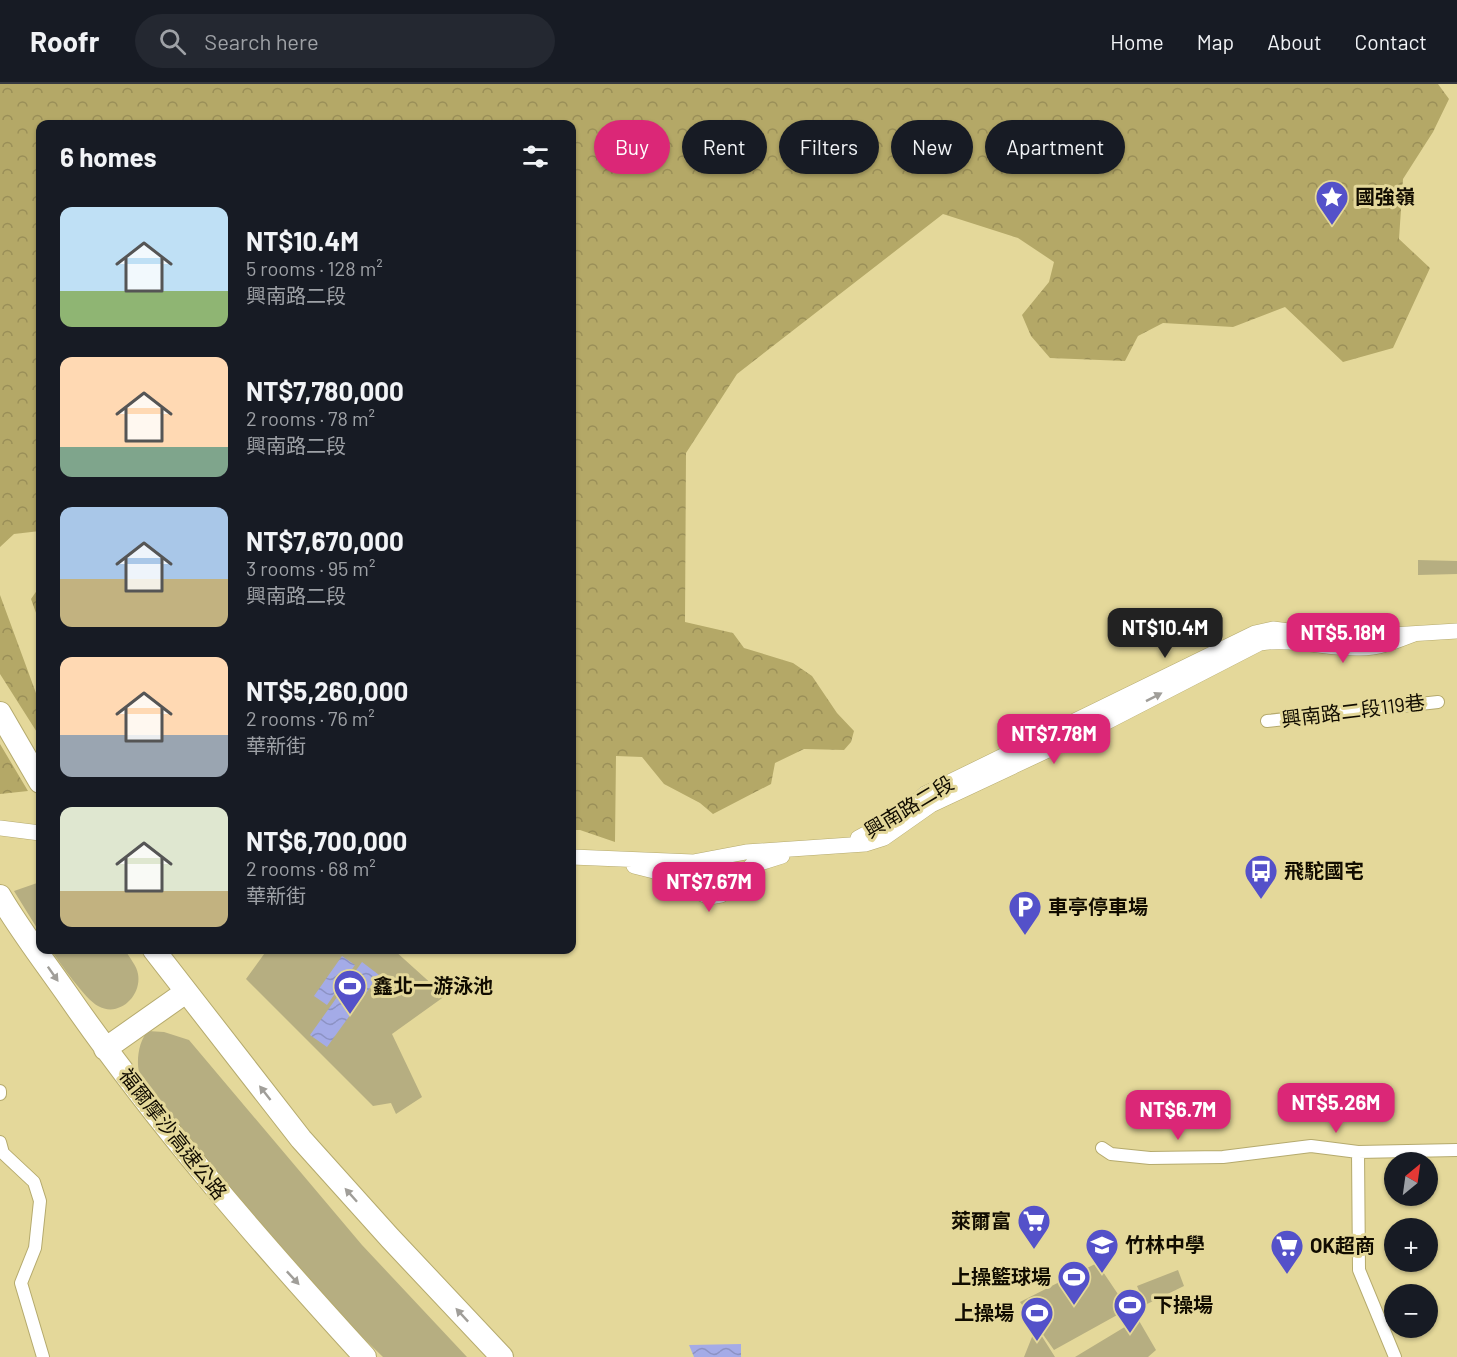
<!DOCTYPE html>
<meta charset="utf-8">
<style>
body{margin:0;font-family:Barlow,"Noto Sans TC",sans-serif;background:#242831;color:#f1f3f6;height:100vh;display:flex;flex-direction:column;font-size:22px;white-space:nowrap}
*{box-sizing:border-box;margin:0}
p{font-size:20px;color:#9ea1a6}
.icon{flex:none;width:33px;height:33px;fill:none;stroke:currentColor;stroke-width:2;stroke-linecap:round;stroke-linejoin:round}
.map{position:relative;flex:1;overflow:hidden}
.drawer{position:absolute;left:36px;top:36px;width:540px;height:834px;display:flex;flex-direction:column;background:#171b24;border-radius:12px;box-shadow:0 2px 4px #0004}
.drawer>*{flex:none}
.top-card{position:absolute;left:594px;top:36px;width:570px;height:54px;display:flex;gap:12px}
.needle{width:39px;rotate:29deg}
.controls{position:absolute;left:1384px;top:1068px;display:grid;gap:12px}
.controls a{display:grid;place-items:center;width:54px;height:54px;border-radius:50%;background:#171b24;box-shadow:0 2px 4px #0004;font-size:30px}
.price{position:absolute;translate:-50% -51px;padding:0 14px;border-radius:12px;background:#db2777;color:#fff;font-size:20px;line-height:39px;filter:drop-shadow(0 2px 3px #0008)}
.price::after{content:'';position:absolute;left:50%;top:36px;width:18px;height:14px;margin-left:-9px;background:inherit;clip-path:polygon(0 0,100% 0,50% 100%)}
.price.on{background:#222;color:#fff}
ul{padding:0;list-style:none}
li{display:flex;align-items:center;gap:18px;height:150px;padding:0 24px}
li span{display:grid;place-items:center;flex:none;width:168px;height:120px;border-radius:12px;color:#555}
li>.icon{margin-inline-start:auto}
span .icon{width:72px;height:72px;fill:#fffc;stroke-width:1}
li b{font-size:26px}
h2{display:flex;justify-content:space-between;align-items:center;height:72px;padding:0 24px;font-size:26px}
.tag{padding:0 21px;border-radius:27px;background:#171b24;box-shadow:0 2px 4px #0004;font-size:21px;line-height:54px}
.tag.on{background:#db2777;color:#fff}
header{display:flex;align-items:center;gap:36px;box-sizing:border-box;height:84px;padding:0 30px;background:#171b24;border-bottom:2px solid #363941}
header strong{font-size:28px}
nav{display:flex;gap:33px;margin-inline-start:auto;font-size:21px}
.search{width:420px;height:54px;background:#242831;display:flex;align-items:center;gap:15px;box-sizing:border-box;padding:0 21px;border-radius:33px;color:#9ea1a6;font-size:22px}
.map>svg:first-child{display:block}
</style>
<header>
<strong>Roofr</strong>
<div class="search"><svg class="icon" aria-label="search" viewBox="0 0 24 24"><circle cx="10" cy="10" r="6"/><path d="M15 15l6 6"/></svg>Search here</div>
<nav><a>Home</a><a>Map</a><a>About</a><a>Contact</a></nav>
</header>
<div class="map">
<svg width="1457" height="1273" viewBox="0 0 1457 1273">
<defs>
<pattern id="forest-crowns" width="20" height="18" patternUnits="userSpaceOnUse" patternTransform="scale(1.5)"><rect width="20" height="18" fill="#b4a867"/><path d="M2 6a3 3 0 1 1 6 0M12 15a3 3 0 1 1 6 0" fill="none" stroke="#9a8f58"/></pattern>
<pattern id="water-waves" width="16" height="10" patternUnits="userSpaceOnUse" patternTransform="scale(1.5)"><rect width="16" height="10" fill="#a4abe7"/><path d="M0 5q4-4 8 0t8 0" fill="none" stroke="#8c92c4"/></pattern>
</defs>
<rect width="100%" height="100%" fill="#e4d89a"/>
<!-- green -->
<path fill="#b6ae81" d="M1418,476L1457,477V490L1418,491Z
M40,798V849L14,807Z
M51,866H125C129,873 137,882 138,890C142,912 119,934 98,922C86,916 59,878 51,866Z
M267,866H394L445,912L392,950L422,1013L396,1030L391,1019L373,1022L246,895Z
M148,947L164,948L189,956L362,1161L467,1273H383C313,1207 252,1134 192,1059C180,1043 148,1010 141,994C135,982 138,957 148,947Z
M1097,1179L1128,1225L1054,1266L1020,1218Z
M1178,1186L1184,1202L1145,1221L1137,1202Z
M1138,1235L1156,1266L1148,1273H1075Z
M1036,1243L1055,1273H1024Z"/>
<!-- forest -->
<path fill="url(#forest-crowns)" d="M0,0H1438L1449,15L1433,48L1403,95L1399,155L1430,184L1393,264L1343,278L1285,223L1233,243L1163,239L1138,252L1125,277L1050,274L1031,252L1022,231L1049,198L1054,178L1018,154L943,130L737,290L686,369L685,538L733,549L744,564L793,579L812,592L837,629L854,647L851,658L844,666L804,665L775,679L771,700L713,730L700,719L664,700L642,673L616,672L615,758L580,746H572V40H40V447L14,450L0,463Z
M40,502V540L31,515Z
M0,511L40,620V653L0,590Z
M0,660L28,707L0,710Z"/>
<!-- water -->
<path fill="url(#water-waves)" d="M342,872L355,881L327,921L314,912Z
M362,878L379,891L327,963L310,951Z
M741,1260V1273H694L689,1261Z"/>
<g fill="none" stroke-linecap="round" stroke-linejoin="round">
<defs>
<path id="minor" d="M1267,637L1438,618
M0,1007V1010
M0,1058L3,1069L34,1098L40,1117L35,1164L21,1199L43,1273
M1102,1064L1111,1070L1150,1074L1223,1073L1311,1062L1358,1068L1457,1066
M1358,1068L1359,1186L1395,1273"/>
<path id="tertiary" d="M0,744L40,749
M858,754L902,730L925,710L1255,549L1273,545L1343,554L1457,547
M572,773L693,778L746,768L865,760L884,754L931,721L1099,642L1260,559C1294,554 1326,565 1360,564C1379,564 1396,557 1414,550
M634,782L654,787L709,813L721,811L751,782L782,772"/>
<path id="motorway" d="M0,629L40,698
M0,812C20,846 44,877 67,910C157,1040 258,1156 365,1273
M154,866L301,1055L390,1154L502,1273
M105,965L186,908"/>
</defs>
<!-- minor casing -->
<use href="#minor" stroke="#b5aa6d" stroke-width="14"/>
<!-- tertiary casing -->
<use href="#tertiary" stroke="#b5aa6d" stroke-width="16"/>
<!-- motorway casing -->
<use href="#motorway" stroke="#b5aa6d" stroke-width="24"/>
<!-- minor -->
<use href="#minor" stroke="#fff" stroke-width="12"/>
<!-- tertiary -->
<use href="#tertiary" stroke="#fff" stroke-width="15"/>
<!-- motorway -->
<use href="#motorway" stroke="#fff" stroke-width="22"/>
</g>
<!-- one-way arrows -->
<defs><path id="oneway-solid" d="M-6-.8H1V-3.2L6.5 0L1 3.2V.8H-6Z" transform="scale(1.5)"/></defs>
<g fill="#a09e99">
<use href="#oneway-solid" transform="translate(1154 613) rotate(-27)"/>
<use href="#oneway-solid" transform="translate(53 890) rotate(55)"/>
<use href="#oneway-solid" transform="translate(265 1009) rotate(-128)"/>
<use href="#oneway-solid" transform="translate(351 1111) rotate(-132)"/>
<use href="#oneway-solid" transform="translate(293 1194) rotate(47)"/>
<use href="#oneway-solid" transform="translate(462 1231) rotate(-133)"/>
</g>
<!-- icons -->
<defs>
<symbol id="sight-pin" viewBox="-11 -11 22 30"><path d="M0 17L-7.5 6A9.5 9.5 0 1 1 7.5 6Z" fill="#5451c9" stroke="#e4d89a"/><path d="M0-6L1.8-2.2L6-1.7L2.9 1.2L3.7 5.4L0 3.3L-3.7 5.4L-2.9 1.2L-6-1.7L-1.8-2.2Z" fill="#fff"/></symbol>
<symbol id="bus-pin" viewBox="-11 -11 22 30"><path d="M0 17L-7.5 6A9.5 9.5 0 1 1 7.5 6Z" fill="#5451c9" stroke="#e4d89a"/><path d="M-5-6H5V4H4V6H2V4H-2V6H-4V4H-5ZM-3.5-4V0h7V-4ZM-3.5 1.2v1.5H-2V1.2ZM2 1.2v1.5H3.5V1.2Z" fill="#fff"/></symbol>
<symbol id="parking-pin" viewBox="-11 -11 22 30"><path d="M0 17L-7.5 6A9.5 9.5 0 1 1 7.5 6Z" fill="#5451c9" stroke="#e4d89a"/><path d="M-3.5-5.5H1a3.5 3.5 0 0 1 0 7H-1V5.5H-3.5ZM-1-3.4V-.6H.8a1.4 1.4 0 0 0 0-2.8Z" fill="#fff"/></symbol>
<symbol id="stadium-pin" viewBox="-11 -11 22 30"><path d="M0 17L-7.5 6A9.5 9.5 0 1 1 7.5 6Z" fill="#5451c9" stroke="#e4d89a"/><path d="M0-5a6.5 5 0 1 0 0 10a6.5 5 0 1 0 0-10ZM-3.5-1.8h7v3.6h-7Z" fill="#fff"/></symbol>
<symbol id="supermarket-pin" viewBox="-11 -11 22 30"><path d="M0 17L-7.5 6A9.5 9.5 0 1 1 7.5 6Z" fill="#5451c9" stroke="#e4d89a"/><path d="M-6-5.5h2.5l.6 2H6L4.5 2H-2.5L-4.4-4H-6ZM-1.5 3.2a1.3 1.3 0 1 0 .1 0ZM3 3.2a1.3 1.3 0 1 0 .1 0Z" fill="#fff"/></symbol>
<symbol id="school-pin" viewBox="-11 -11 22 30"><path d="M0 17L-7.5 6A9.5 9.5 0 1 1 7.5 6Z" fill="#5451c9" stroke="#e4d89a"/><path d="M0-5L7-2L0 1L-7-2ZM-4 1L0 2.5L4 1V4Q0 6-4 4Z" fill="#fff"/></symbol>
</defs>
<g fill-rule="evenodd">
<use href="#sight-pin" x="1313" y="94" width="38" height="52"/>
<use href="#bus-pin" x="1242" y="768" width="38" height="52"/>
<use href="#parking-pin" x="1006" y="804" width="38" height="52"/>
<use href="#stadium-pin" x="331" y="883" width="38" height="52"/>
<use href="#supermarket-pin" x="1015" y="1118" width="38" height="52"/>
<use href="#school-pin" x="1083" y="1142" width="38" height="52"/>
<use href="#supermarket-pin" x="1268" y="1143" width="38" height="52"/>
<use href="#stadium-pin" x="1055" y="1174" width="38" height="52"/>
<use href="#stadium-pin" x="1111" y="1202" width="38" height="52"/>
<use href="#stadium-pin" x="1018" y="1210" width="38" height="52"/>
</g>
<g text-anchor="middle" stroke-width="6" stroke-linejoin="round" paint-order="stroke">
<!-- poi labels -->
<g font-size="20" font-weight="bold" fill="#110c00" stroke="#e4d89a" text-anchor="start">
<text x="1355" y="120">國強嶺</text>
<text x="1284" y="794">飛駝國宅</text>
<text x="1048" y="830">車亭停車場</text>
<text x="373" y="909">鑫北一游泳池</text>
<text x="1011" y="1144" text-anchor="end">萊爾富</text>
<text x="1125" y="1168">竹林中學</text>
<text x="1310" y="1169">OK超商</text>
<text x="1051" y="1200" text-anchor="end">上操籃球場</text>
<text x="1153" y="1228">下操場</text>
<text x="1014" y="1236" text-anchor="end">上操場</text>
</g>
<!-- street labels -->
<g font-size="20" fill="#110c00" stroke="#e4d89a">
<text transform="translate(1353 627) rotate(-7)" y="7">興南路二段119巷</text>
<text transform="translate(909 723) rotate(-31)" y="7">興南路二段</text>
<text transform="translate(173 1050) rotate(52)" y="7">福爾摩沙高速公路</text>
</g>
</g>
</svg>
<div class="controls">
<a><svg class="needle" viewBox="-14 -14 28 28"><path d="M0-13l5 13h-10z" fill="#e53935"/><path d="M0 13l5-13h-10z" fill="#9ea1a6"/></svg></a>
<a>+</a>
<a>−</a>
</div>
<b class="price on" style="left:1165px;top:575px">NT$10.4M</b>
<b class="price" style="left:1343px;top:580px">NT$5.18M</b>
<b class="price" style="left:1054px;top:681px">NT$7.78M</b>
<b class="price" style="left:709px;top:829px">NT$7.67M</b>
<b class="price" style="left:1336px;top:1050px">NT$5.26M</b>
<b class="price" style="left:1178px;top:1057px">NT$6.7M</b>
<div class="top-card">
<a class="tag on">Buy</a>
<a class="tag">Rent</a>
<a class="tag">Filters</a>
<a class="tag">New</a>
<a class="tag">Apartment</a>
</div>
<section class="drawer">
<h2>6 homes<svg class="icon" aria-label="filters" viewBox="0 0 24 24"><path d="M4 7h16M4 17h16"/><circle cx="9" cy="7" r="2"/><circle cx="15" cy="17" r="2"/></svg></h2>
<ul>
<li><span style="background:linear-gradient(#bfe0f5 70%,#8fb573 0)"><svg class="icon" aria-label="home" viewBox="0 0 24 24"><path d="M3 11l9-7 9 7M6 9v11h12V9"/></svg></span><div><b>NT$10.4M</b><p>5 rooms · 128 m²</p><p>興南路二段</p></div></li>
<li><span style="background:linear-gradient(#ffd9b3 75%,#7fa58c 0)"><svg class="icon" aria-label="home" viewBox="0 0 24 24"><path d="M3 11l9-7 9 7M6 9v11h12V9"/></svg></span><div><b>NT$7,780,000</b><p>2 rooms · 78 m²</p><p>興南路二段</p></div></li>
<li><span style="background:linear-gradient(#a9c7e8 60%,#c2b280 0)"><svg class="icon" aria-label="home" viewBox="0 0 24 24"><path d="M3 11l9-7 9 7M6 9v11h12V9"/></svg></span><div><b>NT$7,670,000</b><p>3 rooms · 95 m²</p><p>興南路二段</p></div></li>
<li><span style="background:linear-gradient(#ffd9b3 65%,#9aa5b1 0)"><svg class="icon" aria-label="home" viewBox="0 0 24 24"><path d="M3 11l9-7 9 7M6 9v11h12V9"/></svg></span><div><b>NT$5,260,000</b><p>2 rooms · 76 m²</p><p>華新街</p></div></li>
<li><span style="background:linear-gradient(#dfe7d0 70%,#c2b280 0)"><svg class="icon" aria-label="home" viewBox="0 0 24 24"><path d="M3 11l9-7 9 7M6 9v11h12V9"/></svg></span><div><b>NT$6,700,000</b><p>2 rooms · 68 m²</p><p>華新街</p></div></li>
</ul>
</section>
</div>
